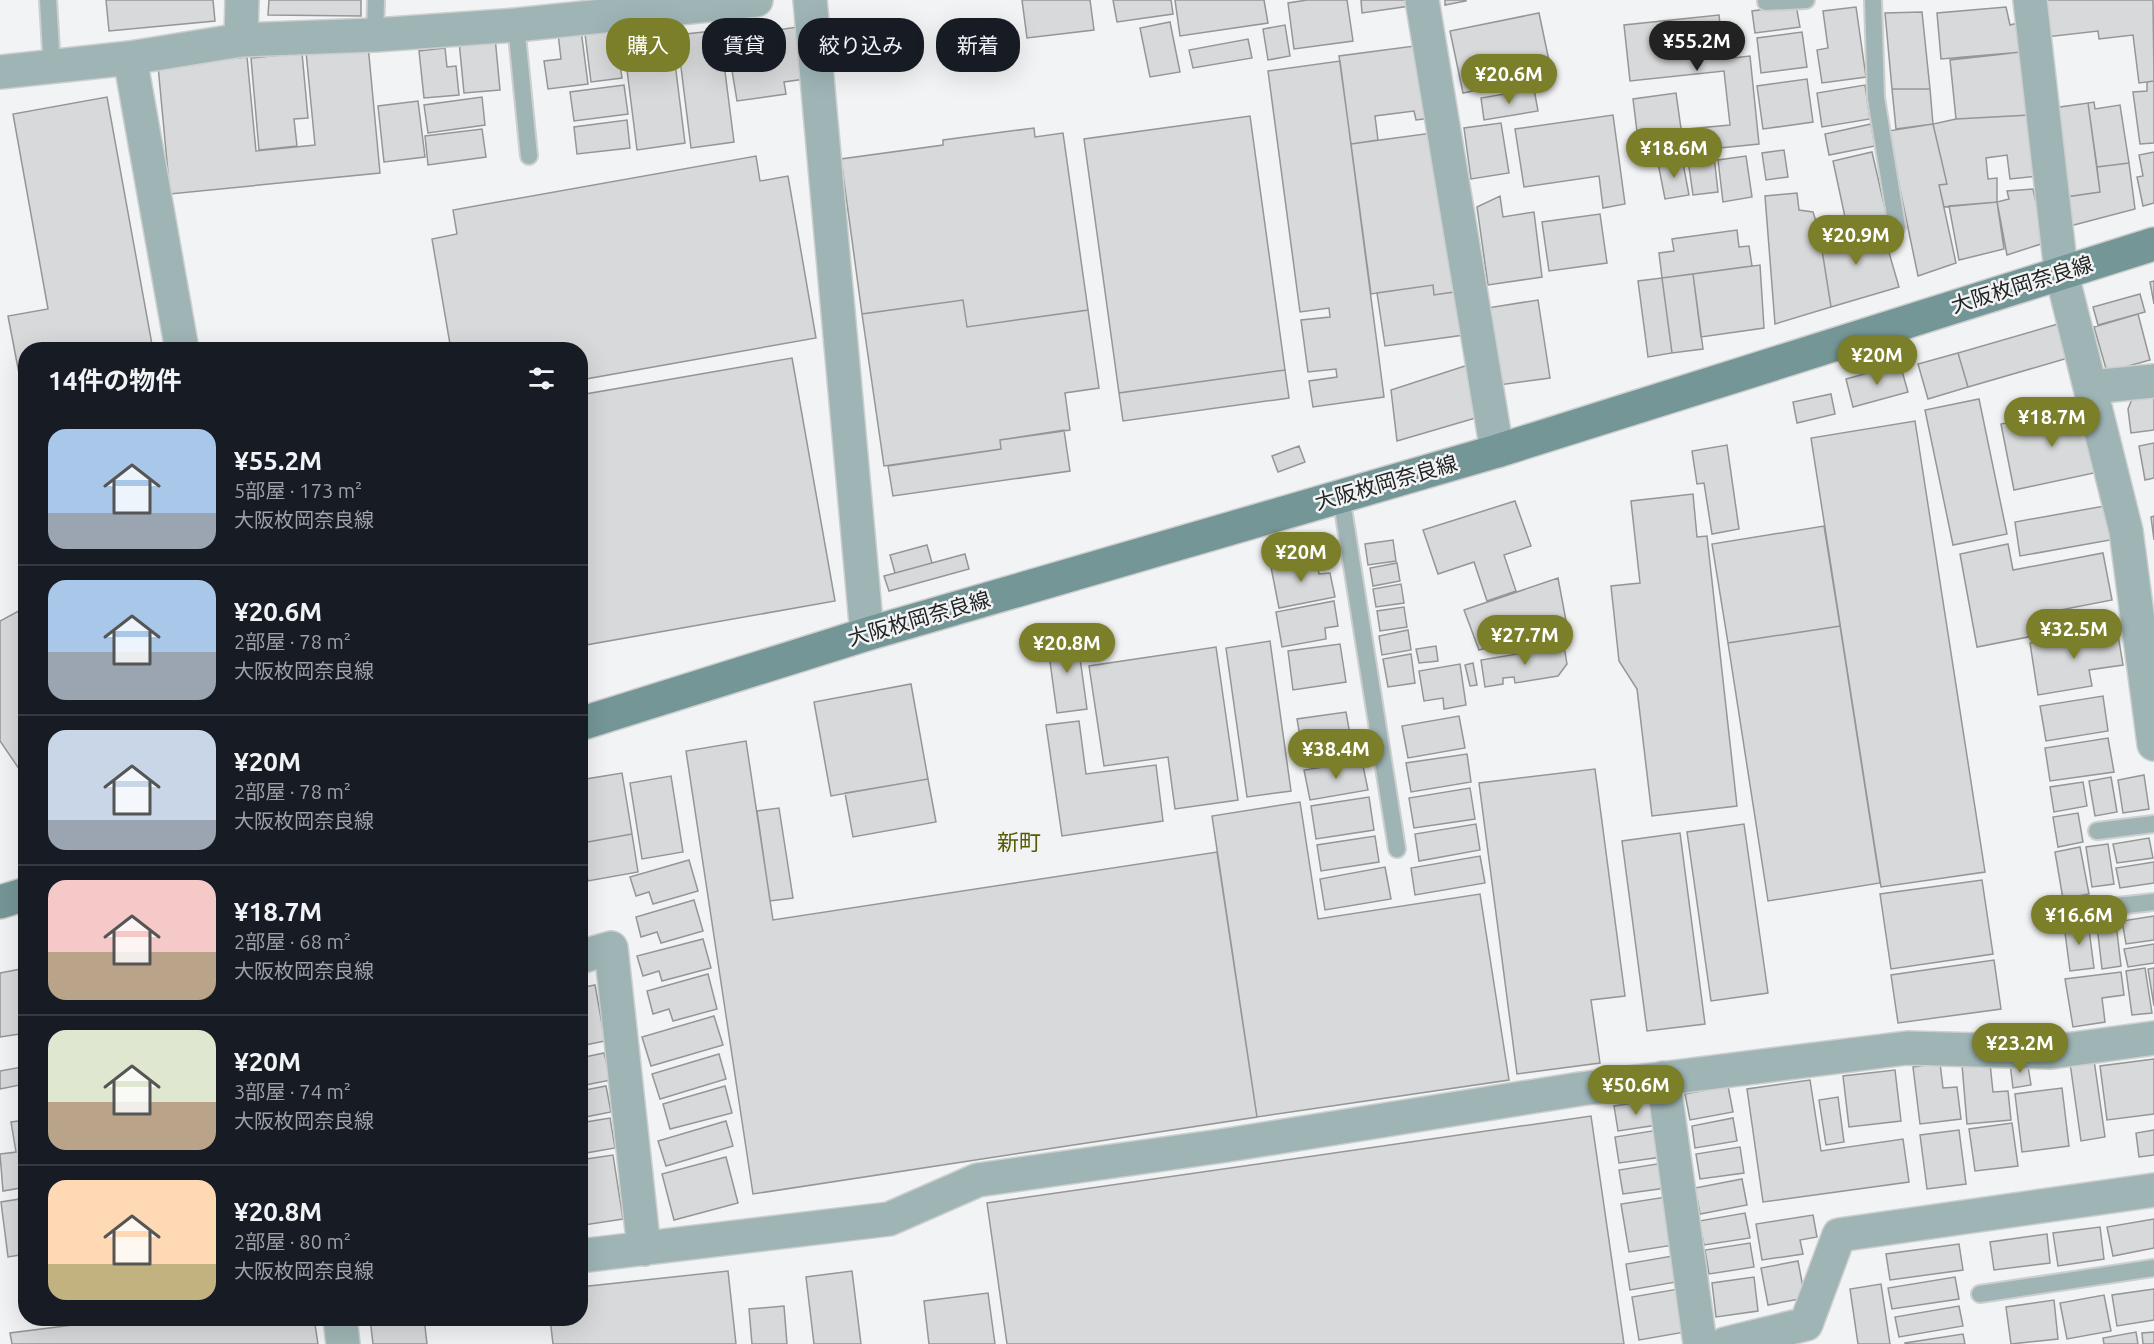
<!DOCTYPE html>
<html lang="ja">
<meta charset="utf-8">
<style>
body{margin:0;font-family:Ubuntu,"Noto Sans JP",sans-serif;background:#242831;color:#f1f3f6;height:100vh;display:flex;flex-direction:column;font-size:22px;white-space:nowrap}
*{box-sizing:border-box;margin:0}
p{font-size:20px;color:#9ea1a6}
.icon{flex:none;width:33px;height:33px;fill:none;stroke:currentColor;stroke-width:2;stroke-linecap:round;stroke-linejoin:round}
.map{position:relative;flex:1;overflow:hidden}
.sheet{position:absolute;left:18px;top:342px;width:570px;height:984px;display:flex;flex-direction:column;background:#171b24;border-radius:24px;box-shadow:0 6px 24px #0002}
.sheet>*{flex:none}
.top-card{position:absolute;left:606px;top:18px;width:570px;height:54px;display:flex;gap:12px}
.price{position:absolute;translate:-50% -51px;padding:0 14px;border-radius:21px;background:#7c7f29;color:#fff;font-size:20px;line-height:39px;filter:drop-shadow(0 2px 3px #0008)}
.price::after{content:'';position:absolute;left:50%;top:36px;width:18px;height:14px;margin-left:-9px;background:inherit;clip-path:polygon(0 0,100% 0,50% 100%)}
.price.selected{background:#222;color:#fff}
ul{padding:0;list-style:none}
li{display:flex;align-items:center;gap:18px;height:150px;padding:0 30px}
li+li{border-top:2px solid #363941}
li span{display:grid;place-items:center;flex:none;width:168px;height:120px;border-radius:18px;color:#555}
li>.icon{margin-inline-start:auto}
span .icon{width:72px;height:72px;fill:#fffc;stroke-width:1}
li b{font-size:26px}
h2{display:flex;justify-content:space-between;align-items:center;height:72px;padding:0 30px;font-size:26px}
.chip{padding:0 21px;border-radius:24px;background:#171b24;box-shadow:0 6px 24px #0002;font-size:21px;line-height:54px}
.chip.selected{background:#7c7f29;color:#fff}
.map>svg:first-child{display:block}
</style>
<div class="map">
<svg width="2154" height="1344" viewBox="0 0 2154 1344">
<rect width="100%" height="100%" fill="#f2f3f4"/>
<!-- building -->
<path fill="#d8d9da" stroke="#959696" stroke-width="1.5" d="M106,0H213L215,21L109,31Z
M269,0H361V16L268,15Z
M1022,0H1090L1094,30L1027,38Z
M1113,0H1171L1173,14L1117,22Z
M1175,0H1264L1268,23L1180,36Z
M1307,0H1347L1353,41L1294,49L1288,3Z
M1361,0H1409L1410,6L1362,13Z
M1445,0H1466V1L1445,5Z
M2041,0H2153L2154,81L2139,83L2133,35L2099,39L2098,31L2046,37Z
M1796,5L1800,27L1755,33L1752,11Z
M1856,7L1866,77L1822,83L1817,50L1828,48L1823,11Z
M2006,7L2010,25L2018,23L2022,52L1941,59L1937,13Z
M1922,12L1930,89H1892L1885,13Z
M1539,13L1552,75L1463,93L1450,31Z
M1719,15L1724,59L1750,56L1759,144L1690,151L1687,129L1730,125L1724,71L1630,81L1624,25Z
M1170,22L1180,72L1150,77L1140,28Z
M1285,25L1290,56L1268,60L1263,29Z
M797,27L805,79L784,82L786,94L737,101L729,52L767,46L764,32Z
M581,30L588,84L548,89L544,61L561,59L558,33Z
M609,31L612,53L618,51L622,78L591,82L585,34Z
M712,31L715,57L723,56L734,142L691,148L677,35Z
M1802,32L1807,67L1761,73L1757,38Z
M495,37L500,90L464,93L459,41Z
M1248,39L1252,58L1193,68L1189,50Z
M368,45L380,173L170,194L158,66L247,57L256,151L315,145L306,52Z
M1422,45L1432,118L1416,120L1414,111L1375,116L1378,140L1351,144L1339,56Z
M673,47L685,143L637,150L625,54Z
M445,48L447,67L456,66L459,95L424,98L419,51Z
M2022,52L2030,115L1956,119L1950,60Z
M302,53L308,118L294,119L297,146L259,150L251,58Z
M1340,61L1384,397L1313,407L1309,381L1337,377L1336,369L1308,372L1301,320L1330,317L1329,308L1300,312L1268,71Z
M1807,79L1813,122L1763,129L1757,86Z
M2154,81V143L2140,144L2133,92L2147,91V82Z
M624,85L628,114L574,121L570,92Z
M1865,85L1870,119L1822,127L1817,93Z
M1534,89L1538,111L1484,120L1481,98Z
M1892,89H1930L1933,124L1896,129Z
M1676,93L1684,150L1640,156L1633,99Z
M107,97L153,350H26V410L8,316L48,309L13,114Z
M482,97L485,125L428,133L424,105Z
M418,101L425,157L384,162L378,106Z
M2094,102L2095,109L2120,105L2129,163L2097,167L2088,103Z
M2088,103L2100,192L2066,197L2053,108Z
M1613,115L1625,204L1603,208L1599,176L1524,187L1515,129Z
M2030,115L2038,176L2010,179L2007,155L1986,158L1988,179L1997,178V202L1944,207L1939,185L1947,184L1933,124L1956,119Z
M1250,116L1285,370L1119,393L1084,139Z
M627,120L630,148L577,154L574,127Z
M1501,123L1509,173L1471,179L1464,128Z
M1871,124L1875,146L1829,155L1825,134Z
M1933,124L1947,184L1939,185L1956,263L1918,276L1888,131Z
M1034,128L1035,137L1063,133L1088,310L967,327L963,300L862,314L841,159L943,145V140Z
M482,129L486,157L428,165L425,136Z
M1432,133L1454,292L1434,295L1433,285L1371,294L1351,144Z
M1784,150L1788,177L1766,180L1762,153Z
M1872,152L1888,222L1848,231L1833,161Z
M2154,152V203L2143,206L2137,177L2143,176L2139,155Z
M756,156L760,181L788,176L816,338L580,380V350H451L432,239L457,234L453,210Z
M1714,156L1718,192L1693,195L1688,160Z
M1746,156L1752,197L1723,202L1718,160Z
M1682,158L1689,195L1665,199L1658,163Z
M2129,163L2135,209L2070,226L2066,197L2100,192L2097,167Z
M2033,189L2044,239L2041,244L2007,255L1997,202L2009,199L2007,191Z
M1797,193L1799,210L1813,212L1819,231L1831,307L1775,324L1765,196Z
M1500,196L1503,217L1534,212L1542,277L1488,285L1477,207Z
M1997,202L2004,249L1959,260L1949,206Z
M1600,214L1607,263L1549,271L1542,222Z
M1837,227L1840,240L1883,232L1899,287L1831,307L1819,231Z
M1737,230L1739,247L1749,246L1752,266L1662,278L1659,253L1674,251L1672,239Z
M1760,265L1764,328L1701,337L1693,274Z
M1693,274L1703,349L1672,353L1662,278Z
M1662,278L1672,353L1648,357L1638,281Z
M2154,281V304L2150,282Z
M1433,285L1434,295L1459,291L1464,335L1385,346L1377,293Z
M2140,294L2145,312L2098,325L2093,307Z
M963,300L967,327L1088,310L1099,388L1065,393L1070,430L1000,440L1001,449L884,466L862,314Z
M1538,300L1550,378L1499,385L1487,308Z
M2138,314L2150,360L2107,372L2094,327Z
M2058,324L2068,358L1968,387L1958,353Z
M1958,353L1968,387L1928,399L1918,364Z
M792,358L835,601L580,646V395Z
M1900,364L1908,392L1853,407L1846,379Z
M1468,365L1479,417L1397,441L1391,390Z
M1285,370L1289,398L1123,421L1119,393Z
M2154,391V430L2131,433L2128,409L2134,394Z
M1831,394L1835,414L1797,423L1793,402Z
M1979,399L2007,534L1953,545L1925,410Z
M2089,405L2103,471L2014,490L2001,424Z
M1915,421L1985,872L1881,887L1811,438Z
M1064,430L1070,471L893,496L888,466L1001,449L1000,440Z
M2154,443V478L2145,480L2139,446Z
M1727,445L1739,529L1712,534L1704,483L1697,484L1692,451Z
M1299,446L1305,462L1278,472L1272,456Z
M1693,494L1697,537L1707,536L1737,806L1652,816L1637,689L1619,661L1611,586L1640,583L1631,501Z
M1515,501L1531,546L1504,555L1516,591L1487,601L1474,562L1438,574L1423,530Z
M2110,505L2116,539L2020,556L2015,522Z
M2154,516V540L2151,517Z
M1824,526L1840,626L1728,643L1712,544Z
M1393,540L1396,561L1368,565L1365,544Z
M2008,544L2013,570L2103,553L2112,600L2055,611L2059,631L1977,647L1960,554Z
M927,545L932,563L895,573L890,555Z
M965,554L969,569L889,591L884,576Z
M1316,558L1319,574L1330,573L1335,597L1279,608L1271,567Z
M1397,563L1400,581L1373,586L1370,568Z
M1558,578L1567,626L1479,650L1464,610Z
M1401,584L1404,603L1376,607L1373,589Z
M1334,601L1338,626L1325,628L1326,639L1282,647L1276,612Z
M26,607V779L0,741V621Z
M1404,607L1407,627L1380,631L1377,611Z
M1840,626L1880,883L1768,901L1728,643Z
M2117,629L2123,665L2089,670L2092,686L2038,695L2030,643Z
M1408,630L1411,650L1382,655L1379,636Z
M1077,636L1087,709L1057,713L1047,640Z
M1270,641L1291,791L1247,797L1226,648Z
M1340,644L1346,682L1293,690L1288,651Z
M1436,646L1438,661L1419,663L1416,649Z
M1564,646L1567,664L1558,676L1515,683L1514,677L1503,678V684L1485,687L1481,660Z
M1216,647L1238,800L1175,809L1168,757L1104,766L1089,666Z
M1411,654L1415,683L1388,687L1383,659Z
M1473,663L1477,685L1470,686L1465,665Z
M1460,664L1466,705L1444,709L1443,698L1424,701L1419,671Z
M911,684L928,779L831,796L814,702Z
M2103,696L2108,731L2046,741L2040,706Z
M1346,712L1353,752L1304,759L1297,719Z
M1459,716L1465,748L1408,758L1402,726Z
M1079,721L1086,774L1156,765L1163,821L1062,836L1046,725Z
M2108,738L2114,772L2050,781L2045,748Z
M746,741L773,920L1217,852L1257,1117L753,1194L686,751Z
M1467,754L1471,782L1411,792L1406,763Z
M1362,761L1368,790L1310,800L1304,770Z
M1595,769L1625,996L1591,1000L1600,1063L1517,1074L1479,783Z
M622,773L632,834L582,843L580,780Z
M2144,775L2149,809L2123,813L2118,780Z
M671,776L683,852L642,859L630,783Z
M2111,777L2117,812L2095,816L2089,781Z
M928,779L936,822L853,837L845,793Z
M2083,782L2087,806L2054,812L2050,787Z
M1470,788L1475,819L1414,828L1409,798Z
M1369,797L1374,830L1316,839L1311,806Z
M1300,802L1318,919L1480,894L1509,1080L1257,1117L1212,816Z
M779,808L793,898L770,901L757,811Z
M2078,813L2083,842L2058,847L2053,817Z
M1476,824L1480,850L1419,861L1415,834Z
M1744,824L1768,993L1711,1001L1687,832Z
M1680,833L1705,1024L1647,1031L1622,841Z
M632,834L638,872L588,881L582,843Z
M1375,836L1379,862L1321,871L1317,845Z
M2149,838L2153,858L2117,863L2113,844Z
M2108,844L2114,884L2092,887L2086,847Z
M2080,847L2089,894L2063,899L2055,852Z
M1480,856L1485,883L1415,895L1411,868Z
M689,860L698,891L653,904L649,892L636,896L630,877Z
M2154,862V883L2120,888L2116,868Z
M1385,867L1391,899L1325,910L1320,879Z
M580,872L587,913L580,914Z
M1982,880L1993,954L1891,969L1880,894Z
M694,900L703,931L661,943L657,932L641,937L636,917Z
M2154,916V940L2126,944L2122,921Z
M2088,922L2094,968L2070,971L2064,925Z
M2116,924L2121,966L2102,969L2097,926Z
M703,939L711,968L662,981L659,971L643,976L637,956Z
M2154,944V963L2128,967L2124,949Z
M1994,960L2001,1009L1898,1023L1891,975Z
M26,968V1033L0,1037V973Z
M2145,968L2152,1013L2132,1015L2126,971Z
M2154,968V1006L2148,969Z
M2121,972L2124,995L2102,998L2105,1022L2073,1027L2065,979Z
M708,974L717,1009L673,1021L669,1009L653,1014L647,991Z
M595,985L605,1041L580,1046V988Z
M714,1016L723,1045L651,1066L642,1037Z
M604,1053L611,1080L580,1086V1058Z
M719,1054L726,1079L660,1099L652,1074Z
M2154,1059V1114L2107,1120L2100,1066Z
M2027,1060L2031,1085L2013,1088L2010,1063Z
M2094,1060L2105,1137L2081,1141L2070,1063Z
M1940,1063L1943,1088L1957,1087L1961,1119L1920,1124L1913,1067Z
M1990,1063L1993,1092L2008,1091L2011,1120L1967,1124L1962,1065Z
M22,1067L25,1084L0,1089V1071Z
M1895,1070L1901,1121L1849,1127L1843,1076Z
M1810,1080L1821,1151L1903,1139L1909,1182L1763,1202L1747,1089Z
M606,1086L611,1112L580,1118V1091Z
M725,1086L732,1113L670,1129L663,1104Z
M1728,1086L1733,1112L1690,1120L1685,1094Z
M2062,1088L2069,1146L2022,1152L2015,1094Z
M1838,1097L1844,1142L1826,1145L1819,1100Z
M1653,1100L1657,1125L1618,1131L1614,1106Z
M1591,1116L1624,1344H1007L987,1203Z
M610,1118L615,1148L580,1154V1123Z
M1733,1118L1737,1141L1695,1148L1692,1126Z
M26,1120V1187L3,1191L0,1154L16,1152L11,1122Z
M726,1121L733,1146L666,1166L658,1141Z
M2012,1123L2018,1166L1975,1171L1969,1129Z
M1658,1130L1662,1157L1619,1163L1615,1137Z
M1959,1130L1966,1184L1927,1189L1920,1135Z
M2154,1130V1155L2139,1157L2136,1133Z
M1740,1147L1744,1173L1700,1179L1696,1154Z
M613,1155L623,1219L584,1225L580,1203V1160Z
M726,1157L738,1203L674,1220L662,1174Z
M1663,1163L1666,1188L1623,1194L1619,1170Z
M1742,1179L1747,1205L1700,1214L1695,1188Z
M1666,1197L1674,1245L1629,1252L1621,1204Z
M26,1198V1254L8,1257L1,1202Z
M1745,1213L1750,1238L1704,1245L1699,1221Z
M1813,1215L1817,1237L1800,1240L1803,1254L1762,1260L1756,1224Z
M2154,1219V1248L2113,1256L2107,1227Z
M2100,1227L2104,1259L2058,1266L2053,1233Z
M2047,1234L2050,1263L1994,1270L1990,1242Z
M1750,1243L1754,1267L1709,1274L1705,1250Z
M1959,1244L1963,1270L1890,1280L1886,1254Z
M1678,1255L1682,1281L1630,1290L1626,1264Z
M1798,1261L1805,1298L1768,1305L1761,1268Z
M728,1271L736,1344H553L550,1318H580V1287Z
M852,1271L861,1344H814L806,1277Z
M1754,1277L1758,1311L1716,1317L1712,1283Z
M1955,1277L1959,1299L1892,1309L1888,1288Z
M1881,1284L1890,1344H1858L1850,1289Z
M1684,1288L1691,1331L1639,1340L1632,1297Z
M2154,1289V1320L2117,1326L2112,1295Z
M988,1293L995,1344H929L924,1301Z
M2104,1295L2111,1331L2067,1339L2060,1303Z
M2054,1300L2058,1339L2011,1344L2006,1307Z
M784,1306L787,1344H752L749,1309Z
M1959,1306L1963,1326L1899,1337L1895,1317Z
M128,1318H314L318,1344H12L10,1333Z
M370,1318H424L427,1344H373Z
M2136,1332L2138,1344H2104L2103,1338Z
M2154,1332V1344H2143L2142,1333Z
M1963,1334L1965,1344H1905V1343Z"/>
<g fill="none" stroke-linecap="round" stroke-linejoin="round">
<defs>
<path id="service" d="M48,0L52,67
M1873,0L1876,98L1897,227
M1766,2L1806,0
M516,25L529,156
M375,35L376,0
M1341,496L1397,849
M2097,831L2154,824
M2099,908L2154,902
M1980,1294L2154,1268"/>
<path id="minor" d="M810,0L867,634
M1422,0L1497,451
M2030,0L2061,271L2126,531L2154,744
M241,40L242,0
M130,58L182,350
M0,72L130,58L241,40L375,35L516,25L756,0
M2091,387L2154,381
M580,957L611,948L644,1249
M1663,1078L1700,1344
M580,1256L889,1219L978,1180L1221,1146L1580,1089L1907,1048L2051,1052L2154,1038
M340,1318L343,1344
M1725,1344L1806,1324L1839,1235L2154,1190"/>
<path id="secondary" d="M580,724L867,634L1497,451L2154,244
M0,902L26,894"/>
</defs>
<!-- service casing -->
<use href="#service" stroke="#cdcece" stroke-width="20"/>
<!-- minor casing -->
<use href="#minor" stroke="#cdcece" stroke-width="36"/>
<!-- secondary casing -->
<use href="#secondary" stroke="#cdcece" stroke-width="36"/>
<!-- service -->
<use href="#service" stroke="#9fb5b5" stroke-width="16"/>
<!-- minor -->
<use href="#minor" stroke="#9fb5b5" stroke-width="33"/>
<!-- secondary -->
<use href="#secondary" stroke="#759696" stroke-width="33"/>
</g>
<g text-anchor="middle" stroke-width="5" stroke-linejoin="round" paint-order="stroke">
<!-- street labels -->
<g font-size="21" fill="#222323" stroke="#f2f3f4">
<text transform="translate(2022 285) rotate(-17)" y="7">大阪枚岡奈良線</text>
<text transform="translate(1386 483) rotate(-16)" y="7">大阪枚岡奈良線</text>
<text transform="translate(919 619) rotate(-16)" y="7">大阪枚岡奈良線</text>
</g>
<!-- neighbourhood labels -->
<g font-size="22" fill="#585a00" stroke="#f2f3f4">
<text x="1019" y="850">新町</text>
</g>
</g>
</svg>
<b class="price selected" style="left:1697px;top:72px">¥55.2M</b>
<b class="price" style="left:1509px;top:105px">¥20.6M</b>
<b class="price" style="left:1674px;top:179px">¥18.6M</b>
<b class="price" style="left:1856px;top:266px">¥20.9M</b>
<b class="price" style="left:1877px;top:386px">¥20M</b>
<b class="price" style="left:2052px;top:448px">¥18.7M</b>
<b class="price" style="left:1301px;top:583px">¥20M</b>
<b class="price" style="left:2074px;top:660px">¥32.5M</b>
<b class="price" style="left:1525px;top:666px">¥27.7M</b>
<b class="price" style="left:1067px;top:674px">¥20.8M</b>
<b class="price" style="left:1336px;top:780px">¥38.4M</b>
<b class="price" style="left:2079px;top:946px">¥16.6M</b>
<b class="price" style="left:2020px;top:1074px">¥23.2M</b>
<b class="price" style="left:1636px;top:1116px">¥50.6M</b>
<div class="top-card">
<a class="chip selected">購入</a>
<a class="chip">賃貸</a>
<a class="chip">絞り込み</a>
<a class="chip">新着</a>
</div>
<section class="sheet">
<h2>14件の物件<svg class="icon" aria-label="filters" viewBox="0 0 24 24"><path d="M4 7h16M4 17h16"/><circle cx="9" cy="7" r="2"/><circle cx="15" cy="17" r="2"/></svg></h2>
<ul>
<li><span style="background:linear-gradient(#a9c7e8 70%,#9aa5b1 0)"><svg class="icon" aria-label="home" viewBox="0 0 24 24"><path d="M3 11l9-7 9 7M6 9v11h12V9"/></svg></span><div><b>¥55.2M</b><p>5部屋 · 173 m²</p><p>大阪枚岡奈良線</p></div></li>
<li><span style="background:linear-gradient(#a9c7e8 60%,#9aa5b1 0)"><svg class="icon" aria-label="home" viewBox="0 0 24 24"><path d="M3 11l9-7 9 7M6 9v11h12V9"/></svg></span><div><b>¥20.6M</b><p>2部屋 · 78 m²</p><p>大阪枚岡奈良線</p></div></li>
<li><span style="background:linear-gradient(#c9d6e8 75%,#9aa5b1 0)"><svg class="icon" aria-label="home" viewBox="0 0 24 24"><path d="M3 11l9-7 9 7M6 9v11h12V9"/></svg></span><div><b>¥20M</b><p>2部屋 · 78 m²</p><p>大阪枚岡奈良線</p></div></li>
<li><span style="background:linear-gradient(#f6c9c9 60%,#b9a48a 0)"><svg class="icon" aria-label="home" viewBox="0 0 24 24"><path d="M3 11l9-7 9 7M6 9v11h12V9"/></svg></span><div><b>¥18.7M</b><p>2部屋 · 68 m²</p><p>大阪枚岡奈良線</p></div></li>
<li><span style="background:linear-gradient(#dfe7d0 60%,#b9a48a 0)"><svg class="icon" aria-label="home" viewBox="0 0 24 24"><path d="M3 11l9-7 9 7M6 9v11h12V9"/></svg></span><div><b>¥20M</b><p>3部屋 · 74 m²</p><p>大阪枚岡奈良線</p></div></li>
<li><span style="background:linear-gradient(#ffd9b3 70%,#c2b280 0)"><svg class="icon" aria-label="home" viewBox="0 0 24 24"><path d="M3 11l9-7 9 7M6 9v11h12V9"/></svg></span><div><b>¥20.8M</b><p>2部屋 · 80 m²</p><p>大阪枚岡奈良線</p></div></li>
</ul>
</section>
</div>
